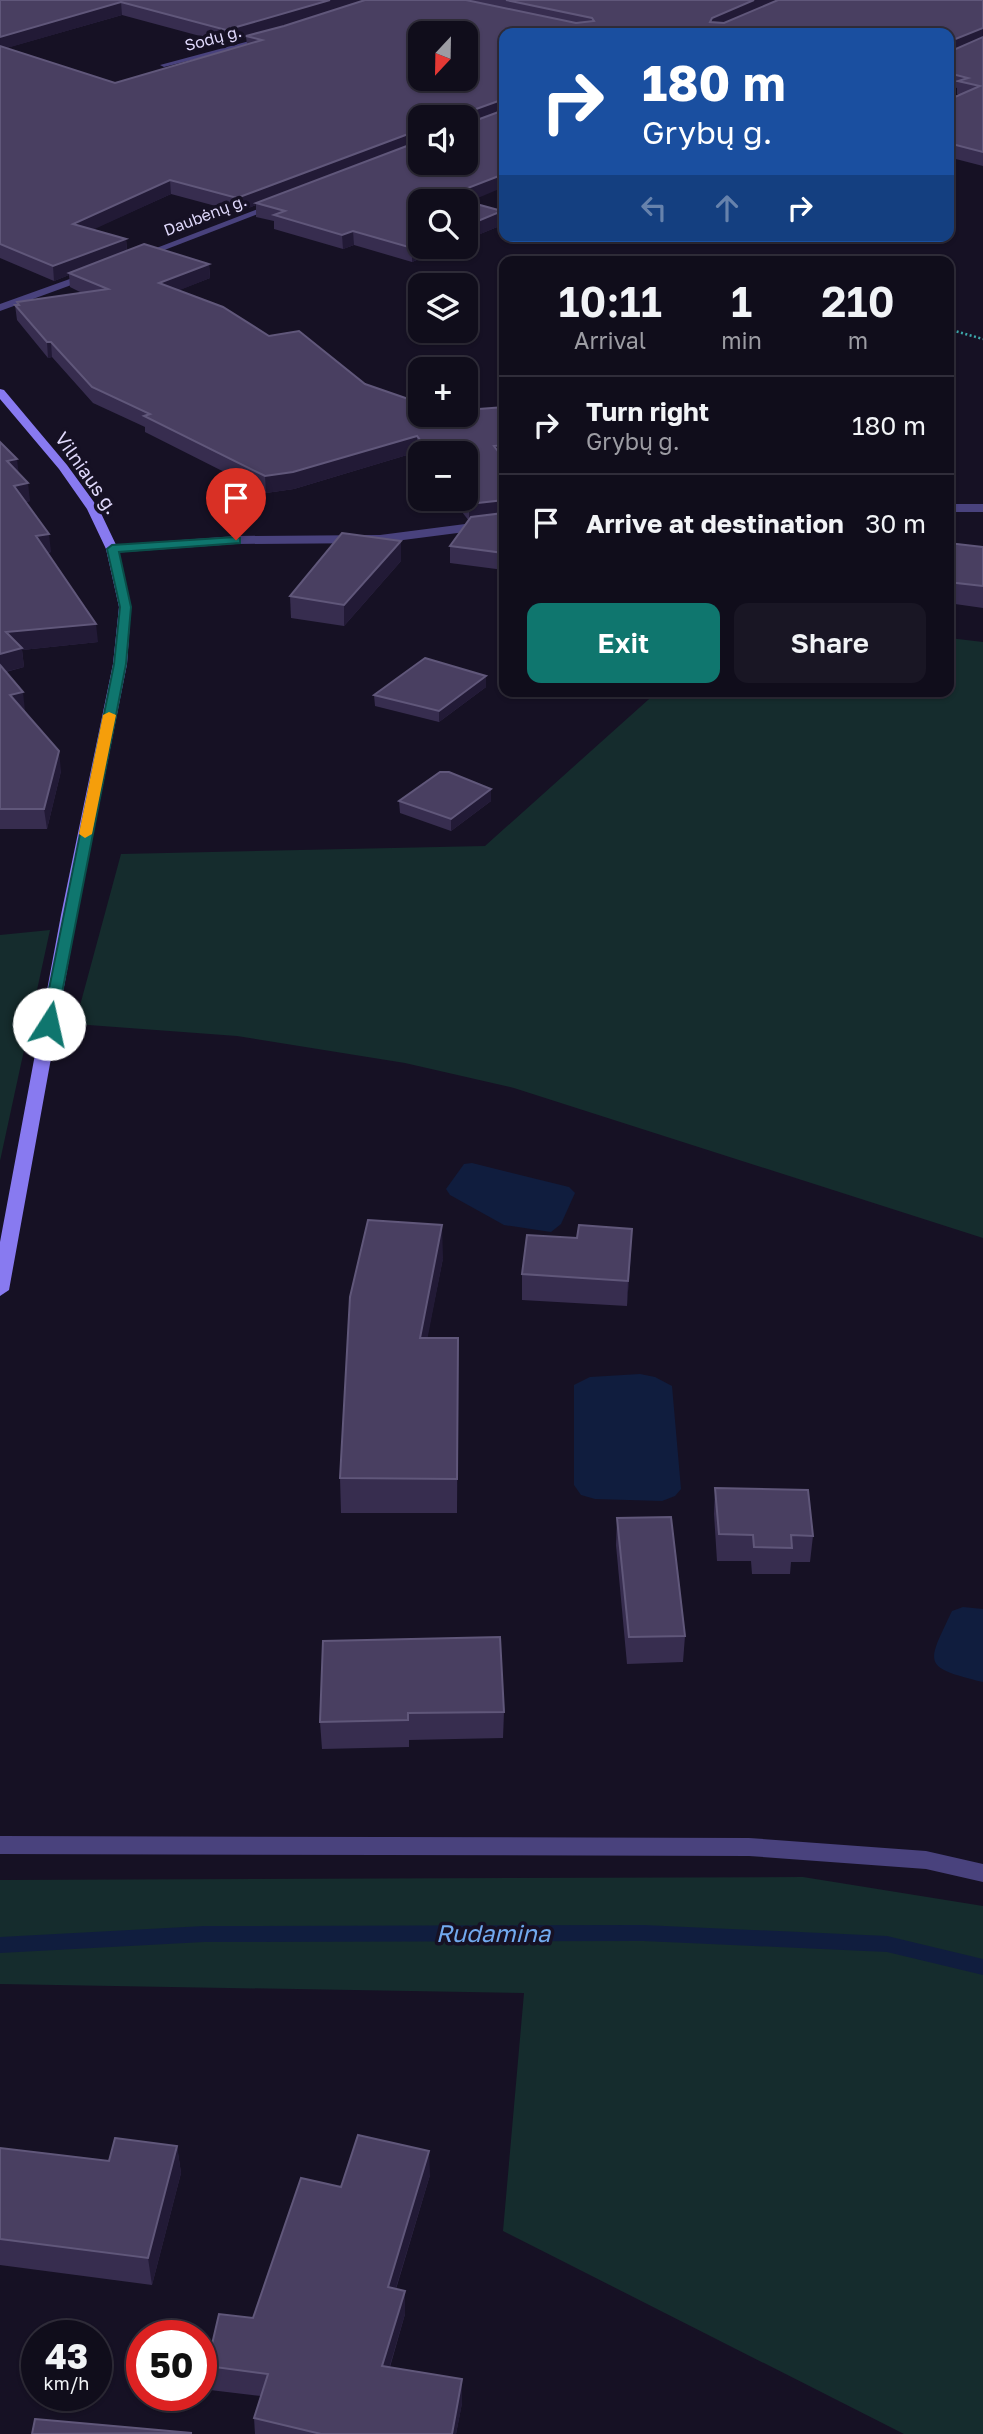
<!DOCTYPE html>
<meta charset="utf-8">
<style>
:root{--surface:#100d1b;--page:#191624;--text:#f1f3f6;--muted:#9c9ca3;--line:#302d3a;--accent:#0f766e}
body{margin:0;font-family:"Golos Text",sans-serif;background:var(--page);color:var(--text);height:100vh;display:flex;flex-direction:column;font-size:26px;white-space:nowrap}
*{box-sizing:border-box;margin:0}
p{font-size:23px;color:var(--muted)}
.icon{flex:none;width:38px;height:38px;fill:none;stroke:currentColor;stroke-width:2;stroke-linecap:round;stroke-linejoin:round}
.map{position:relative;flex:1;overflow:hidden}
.sheet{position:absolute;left:499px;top:256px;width:455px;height:441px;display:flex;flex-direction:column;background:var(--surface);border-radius:14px;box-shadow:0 2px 5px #0004,0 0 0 2px var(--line)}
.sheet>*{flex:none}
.top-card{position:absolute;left:499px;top:28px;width:455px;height:214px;border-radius:14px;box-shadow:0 2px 5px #0004,0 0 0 2px var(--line);background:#1a4fa0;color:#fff;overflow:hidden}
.needle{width:46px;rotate:202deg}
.controls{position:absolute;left:408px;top:21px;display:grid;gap:14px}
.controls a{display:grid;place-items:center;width:70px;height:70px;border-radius:14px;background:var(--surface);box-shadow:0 2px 5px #0004,0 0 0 2px var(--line);font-size:35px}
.speed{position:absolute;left:21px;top:2320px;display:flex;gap:14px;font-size:35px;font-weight:700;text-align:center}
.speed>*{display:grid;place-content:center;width:91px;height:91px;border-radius:50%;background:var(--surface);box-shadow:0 2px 5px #0004,0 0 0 2px var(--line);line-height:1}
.speed small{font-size:18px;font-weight:400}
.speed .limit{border:10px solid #d22;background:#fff;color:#111}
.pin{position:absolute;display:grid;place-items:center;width:60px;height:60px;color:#fff;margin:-72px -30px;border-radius:50% 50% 50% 0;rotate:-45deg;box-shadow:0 0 7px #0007}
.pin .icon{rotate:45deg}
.me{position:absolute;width:77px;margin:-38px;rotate:10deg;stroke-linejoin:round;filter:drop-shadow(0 0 5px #0008)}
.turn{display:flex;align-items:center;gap:24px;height:147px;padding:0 28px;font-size:32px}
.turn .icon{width:91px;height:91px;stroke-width:2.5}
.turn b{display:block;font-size:49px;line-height:60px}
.lanes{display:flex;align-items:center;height:66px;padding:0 28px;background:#0003;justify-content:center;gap:35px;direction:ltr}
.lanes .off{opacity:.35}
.eta{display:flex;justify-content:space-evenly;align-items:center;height:119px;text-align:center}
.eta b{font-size:42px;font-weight:600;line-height:49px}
.cta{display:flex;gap:14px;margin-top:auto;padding:14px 28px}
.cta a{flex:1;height:80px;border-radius:14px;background:var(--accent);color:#fff;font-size:28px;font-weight:600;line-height:80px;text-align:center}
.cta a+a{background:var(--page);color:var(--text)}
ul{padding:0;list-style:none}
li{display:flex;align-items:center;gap:21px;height:98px;padding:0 28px;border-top:2px solid var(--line)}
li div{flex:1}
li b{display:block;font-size:26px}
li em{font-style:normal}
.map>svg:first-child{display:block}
</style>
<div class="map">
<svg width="983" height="2434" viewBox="0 0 983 2434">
<rect width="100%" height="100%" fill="#161124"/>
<g fill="#152c2d">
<path d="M 949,638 L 983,642 L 983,1238 L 514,1088 L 405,1063 L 237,1036 L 75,1024 L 121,854 L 485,846 L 658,691 L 948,691 Z"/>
<path d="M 50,930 L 0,1161 L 0,935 Z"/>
<path d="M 803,1877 L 983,1906 L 983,2434 L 904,2434 L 503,2231 L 524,1993 L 0,1984 L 0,1880 Z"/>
</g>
<g fill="#101d3e">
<path d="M 472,1163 L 569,1187 L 575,1193 L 561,1224 L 551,1232 L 504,1225 L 450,1195 L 446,1189 L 464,1164 Z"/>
<path d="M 640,1374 L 655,1377 L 672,1386 L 681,1489 L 675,1496 L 662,1501 L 595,1499 L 581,1495 L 574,1485 L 574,1385 L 590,1377 Z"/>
<path d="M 963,1607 L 983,1609 L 983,1682 C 921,1667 927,1664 952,1611 Z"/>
</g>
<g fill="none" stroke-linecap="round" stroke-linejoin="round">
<path fill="#101d3e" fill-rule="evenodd" d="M 643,1925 L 887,1936 L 983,1959 L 983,1975 L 887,1952 L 643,1941 L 204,1942 L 0,1953 L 0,1937 L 204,1926 Z"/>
<path stroke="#3da7aa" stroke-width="2.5" stroke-dasharray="2 2.5" stroke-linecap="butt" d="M 948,329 L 983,339"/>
<g fill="#49427d" fill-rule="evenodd">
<path d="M 268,36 L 271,40 L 164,67 L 160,65 Z"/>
<path d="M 276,202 L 284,204 L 141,259 L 133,257 Z"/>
<path d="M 92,271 L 97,274 L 96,276 L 0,311 L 0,304 Z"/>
<rect x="948" y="504" width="35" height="8"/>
<path d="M 504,519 L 504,527 L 380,543 L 236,544 L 112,553 L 106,549 L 112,545 L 236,536 L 380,535 Z"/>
<path d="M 0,1836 L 749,1838 L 926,1851 L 983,1864 L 983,1882 L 926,1869 L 749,1856 L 0,1854 Z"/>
</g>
<path fill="#887af0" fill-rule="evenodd" d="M 0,389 L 4,390 L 67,465 L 99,509 L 118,549 L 131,607 L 127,664 L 77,915 L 9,1290 L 0,1296 L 0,1242 L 61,915 L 113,664 L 119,607 L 106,549 L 87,509 L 59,469 L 0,399 Z"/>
</g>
<g fill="#372d4f" fill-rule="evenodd">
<path d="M 0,0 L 983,0 L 983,166 L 948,157 L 948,100 L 960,95 L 957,94 L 957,88 L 948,86 L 948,33 L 504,33 L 468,202 L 502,211 L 502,225 L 412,262 L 354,245 L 343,249 L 274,229 L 274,221 L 256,217 L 256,205 L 238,212 L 171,194 L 93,229 L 126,239 L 127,251 L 209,264 L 210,278 L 179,290 L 365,384 L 420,415 L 504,407 L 504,570 L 450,563 L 450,546 L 469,521 L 452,499 L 466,499 L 466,453 L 420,453 L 420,456 L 417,452 L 294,489 L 266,493 L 145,432 L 145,427 L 93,403 L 52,357 L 48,358 L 17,320 L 15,305 L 17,305 L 17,302 L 82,293 L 70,287 L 69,275 L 54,281 L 0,258 ZM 122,15 L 226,43 L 246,37 L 247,44 L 115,83 L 6,48 ZM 420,117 L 466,163 L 420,163 Z"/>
<path d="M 0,442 L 19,474 L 30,501 L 26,502 L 51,552 L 47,553 L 98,642 L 22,650 L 24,667 L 6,672 L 25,711 L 24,711 L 61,771 L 47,829 L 0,829 Z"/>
<path d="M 948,543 L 983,547 L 983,608 L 948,603 Z"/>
<path d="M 401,561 L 344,626 L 291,618 L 290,596 Z"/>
<path d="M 486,676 L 486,687 L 439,722 L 375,706 L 374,695 Z"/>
<path d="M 399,801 L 491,801 L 451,831 L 400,813 Z"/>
<path d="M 632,1229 L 627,1306 L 522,1300 L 522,1274 L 577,1238 Z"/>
<path d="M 443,1258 L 427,1338 L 458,1338 L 457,1513 L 341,1513 L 340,1478 Z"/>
<path d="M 715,1488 L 813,1536 L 810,1562 L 791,1562 L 790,1574 L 752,1574 L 751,1561 L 717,1561 L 714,1514 Z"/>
<path d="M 617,1518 L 685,1636 L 683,1662 L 627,1664 L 616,1545 Z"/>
<path d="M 323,1641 L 504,1712 L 503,1738 L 409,1740 L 409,1747 L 322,1749 L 320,1722 Z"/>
<path d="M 177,2146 L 181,2173 L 152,2285 L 0,2265 L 0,2148 L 109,2161 Z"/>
<path d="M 430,2175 L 396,2289 L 405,2291 L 405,2314 L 390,2367 L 462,2379 L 462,2403 L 456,2434 L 255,2434 L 254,2418 L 261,2396 L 210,2390 L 207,2366 L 253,2318 L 341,2187 Z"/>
</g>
<g fill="#221a36">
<path d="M 330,0 L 372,0 L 226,43 L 226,30 Z"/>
<path d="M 754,0 L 781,0 L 710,33 L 712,18 Z"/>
<path d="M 121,2 L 122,15 L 0,50 L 0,37 Z"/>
<path d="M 983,28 L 983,40 L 948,54 L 948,42 Z"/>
<path d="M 504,99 L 504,112 L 466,126 L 465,113 Z"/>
<path d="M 419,130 L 419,144 L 256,203 L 256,205 L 238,212 L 237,198 Z"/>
<path d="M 504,174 L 504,187 L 466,203 L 447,196 Z"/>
<path d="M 170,180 L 171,194 L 75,238 L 73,224 Z"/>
<path d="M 502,211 L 502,225 L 466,240 L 466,226 Z"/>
<path d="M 353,231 L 354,245 L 343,249 L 342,235 Z"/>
<path d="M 126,239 L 127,253 L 69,273 L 69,275 L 54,281 L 53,266 Z"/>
<path d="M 420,244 L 420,247 L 449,247 L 412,262 L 412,248 Z"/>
<path d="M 209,264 L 210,278 L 160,298 L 159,283 Z"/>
<path d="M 47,342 L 51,342 L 52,357 L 48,358 Z"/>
<path d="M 417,436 L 417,452 L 294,489 L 266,493 L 265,476 Z"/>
<path d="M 504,445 L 504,462 L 494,446 Z"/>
<path d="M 17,459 L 19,476 L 7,461 Z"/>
<path d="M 28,483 L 30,501 L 16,504 L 14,486 Z"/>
<path d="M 504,500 L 504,516 L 469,521 L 469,504 Z"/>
<path d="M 49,534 L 51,552 L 38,554 L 36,536 Z"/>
<path d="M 401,541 L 401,561 L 344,626 L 344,605 Z"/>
<path d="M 96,624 L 98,642 L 22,650 L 24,667 L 0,673 L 0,654 L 6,632 Z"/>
<path d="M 486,676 L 486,687 L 439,722 L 439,711 Z"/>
<path d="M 23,692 L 25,711 L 12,714 L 10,695 Z"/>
<path d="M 59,751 L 61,771 L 47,829 L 44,809 Z"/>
<path d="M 491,789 L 491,801 L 451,831 L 451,819 Z"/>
<path d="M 442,1225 L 443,1258 L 421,1372 L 420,1338 Z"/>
<path d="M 632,1229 L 631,1254 L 627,1306 L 628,1281 Z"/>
<path d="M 458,1338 L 458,1372 L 457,1513 L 457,1479 Z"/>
<path d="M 177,2146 L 181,2173 L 152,2285 L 148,2258 Z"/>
<path d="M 429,2151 L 430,2175 L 389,2311 L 388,2287 Z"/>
<path d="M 405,2291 L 405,2314 L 383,2389 L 382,2366 Z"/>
<path d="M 462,2379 L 462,2403 L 456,2434 L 452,2434 Z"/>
</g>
<g fill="#493f61" stroke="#60577a" stroke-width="2" fill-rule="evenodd">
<path d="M 0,0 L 330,0 L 226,30 L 121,2 L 0,37 Z"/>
<path d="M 365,0 L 466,0 L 576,23 L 594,21 L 592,18 L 506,0 L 754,0 L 712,18 L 710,22 L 724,23 L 778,0 L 983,0 L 983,28 L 948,42 L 948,33 L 504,33 L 504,99 L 465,113 L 465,117 L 420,117 L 420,131 L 419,130 L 237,198 L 170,180 L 73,224 L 126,239 L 53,266 L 0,244 L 0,46 L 115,83 L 262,40 L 246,36 L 284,26 ZM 420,33 L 466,33 L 466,79 L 420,79 Z"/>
<path d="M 983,37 L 983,152 L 948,143 L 948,100 L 980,86 L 958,81 L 968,78 L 948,73 L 948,50 L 949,52 Z"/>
<path d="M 504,110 L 504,174 L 447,196 L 502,211 L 466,226 L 466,201 L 420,201 L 420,244 L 412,248 L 353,231 L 342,235 L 274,215 L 285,211 L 256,203 L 420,141 L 420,163 L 466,163 L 466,124 Z"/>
<path d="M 144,244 L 209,264 L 159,283 L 223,307 L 269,336 L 299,331 L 365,384 L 420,403 L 420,415 L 466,415 L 466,410 L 504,407 L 504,445 L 494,446 L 504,459 L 504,500 L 469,504 L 464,499 L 466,499 L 466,453 L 430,453 L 417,436 L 293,472 L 265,476 L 144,416 L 150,414 L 92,387 L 51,342 L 47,342 L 15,305 L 19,305 L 17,302 L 108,289 L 69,273 Z"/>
<path d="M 0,442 L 17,459 L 7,461 L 28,483 L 14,486 L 49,534 L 36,536 L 96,624 L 6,632 L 22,648 L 0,654 Z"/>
<path d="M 504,513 L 504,553 L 450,546 L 471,517 Z"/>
<path d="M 342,533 L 401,541 L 344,605 L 290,596 Z"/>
<path d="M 948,543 L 983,547 L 983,586 L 948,582 Z"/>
<path d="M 425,658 L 486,676 L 439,711 L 374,695 Z"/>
<path d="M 0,665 L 23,692 L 10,695 L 59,751 L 44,809 L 0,809 Z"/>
<path d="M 440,772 L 449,772 L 491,789 L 451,819 L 399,801 Z"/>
<path d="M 368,1220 L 442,1225 L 420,1338 L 458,1338 L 457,1479 L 340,1478 L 350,1297 Z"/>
<path d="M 579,1225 L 632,1229 L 628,1281 L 522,1274 L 527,1235 L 577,1238 Z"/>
<path d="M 715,1488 L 808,1490 L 813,1536 L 791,1535 L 792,1548 L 754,1547 L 753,1535 L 719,1534 Z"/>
<path d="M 671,1517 L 685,1636 L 629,1637 L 617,1518 Z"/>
<path d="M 500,1637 L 504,1712 L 408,1713 L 408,1720 L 320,1722 L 323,1641 Z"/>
<path d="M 358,2135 L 429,2151 L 388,2287 L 405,2291 L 382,2366 L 462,2379 L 452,2434 L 321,2434 L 254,2418 L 268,2374 L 207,2366 L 219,2314 L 253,2318 L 301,2178 L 341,2187 Z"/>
<path d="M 115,2138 L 177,2146 L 148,2258 L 0,2239 L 0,2148 L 109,2161 Z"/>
<path d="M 35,2419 L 192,2433 L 32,2434 Z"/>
</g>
<path fill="#0f766e" stroke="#0a4d48" stroke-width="2" d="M 236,537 L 240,538 L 240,543 L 119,552 L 131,607 L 126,664 L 56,1024 L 49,1028 L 44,1027 L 42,1024 L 114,664 L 120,607 L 107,549 L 112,545 Z"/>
<path fill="#f59e0b" d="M 109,712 L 116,715 L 92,834 L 85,838 L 79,834 L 103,715 Z"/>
<g text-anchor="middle" stroke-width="7" stroke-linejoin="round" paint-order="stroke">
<g font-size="16" fill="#dfd8fb" stroke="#161124">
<text transform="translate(213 38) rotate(-15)" y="6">Sodų g.</text>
<text transform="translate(205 215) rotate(-21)" y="6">Daubėnų g.</text>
</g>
<g font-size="19" fill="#dfd8fb" stroke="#161124">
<text transform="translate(87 473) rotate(55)" y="7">Vilniaus g.</text>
</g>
<g font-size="24" font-style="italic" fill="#72aaef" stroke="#161124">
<text x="493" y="1942">Rudamina</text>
</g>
</g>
</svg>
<div class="controls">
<a><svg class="needle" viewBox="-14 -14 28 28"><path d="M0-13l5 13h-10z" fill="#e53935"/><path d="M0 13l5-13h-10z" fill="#9c9ca3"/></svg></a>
<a><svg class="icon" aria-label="sound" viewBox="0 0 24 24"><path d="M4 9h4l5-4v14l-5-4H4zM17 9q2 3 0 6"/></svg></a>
<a><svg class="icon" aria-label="search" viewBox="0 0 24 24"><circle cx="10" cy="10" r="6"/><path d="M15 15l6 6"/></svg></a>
<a><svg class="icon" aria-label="layers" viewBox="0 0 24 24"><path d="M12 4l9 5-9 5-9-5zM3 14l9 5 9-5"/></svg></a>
<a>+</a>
<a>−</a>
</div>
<div class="speed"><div>43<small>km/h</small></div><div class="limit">50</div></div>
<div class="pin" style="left:236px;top:540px;background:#d93025"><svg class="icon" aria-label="arrive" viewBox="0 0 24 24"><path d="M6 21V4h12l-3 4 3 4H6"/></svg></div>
<svg class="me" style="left:49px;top:1024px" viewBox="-20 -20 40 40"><circle r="19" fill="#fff"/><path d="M0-13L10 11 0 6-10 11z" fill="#0f766e"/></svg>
<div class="top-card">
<div class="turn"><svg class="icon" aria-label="right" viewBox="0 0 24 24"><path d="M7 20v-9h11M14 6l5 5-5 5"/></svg><div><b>180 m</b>Grybų g.</div></div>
<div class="lanes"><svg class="icon off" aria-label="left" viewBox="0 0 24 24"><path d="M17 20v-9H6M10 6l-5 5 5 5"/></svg><svg class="icon off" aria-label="ahead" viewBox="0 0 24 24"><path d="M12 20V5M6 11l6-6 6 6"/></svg><svg class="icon" aria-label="right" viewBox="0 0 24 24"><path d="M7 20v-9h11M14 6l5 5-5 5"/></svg></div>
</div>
<section class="sheet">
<div class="eta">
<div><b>10:11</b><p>Arrival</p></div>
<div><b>1</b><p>min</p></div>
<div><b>210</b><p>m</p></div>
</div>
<ul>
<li><svg class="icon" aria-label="right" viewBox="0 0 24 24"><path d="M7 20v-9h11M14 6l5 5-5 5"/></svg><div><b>Turn right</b><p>Grybų g.</p></div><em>180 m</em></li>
<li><svg class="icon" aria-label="arrive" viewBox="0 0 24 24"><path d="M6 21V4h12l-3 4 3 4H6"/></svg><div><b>Arrive at destination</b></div><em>30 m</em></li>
</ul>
<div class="cta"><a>Exit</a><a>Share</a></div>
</section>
</div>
